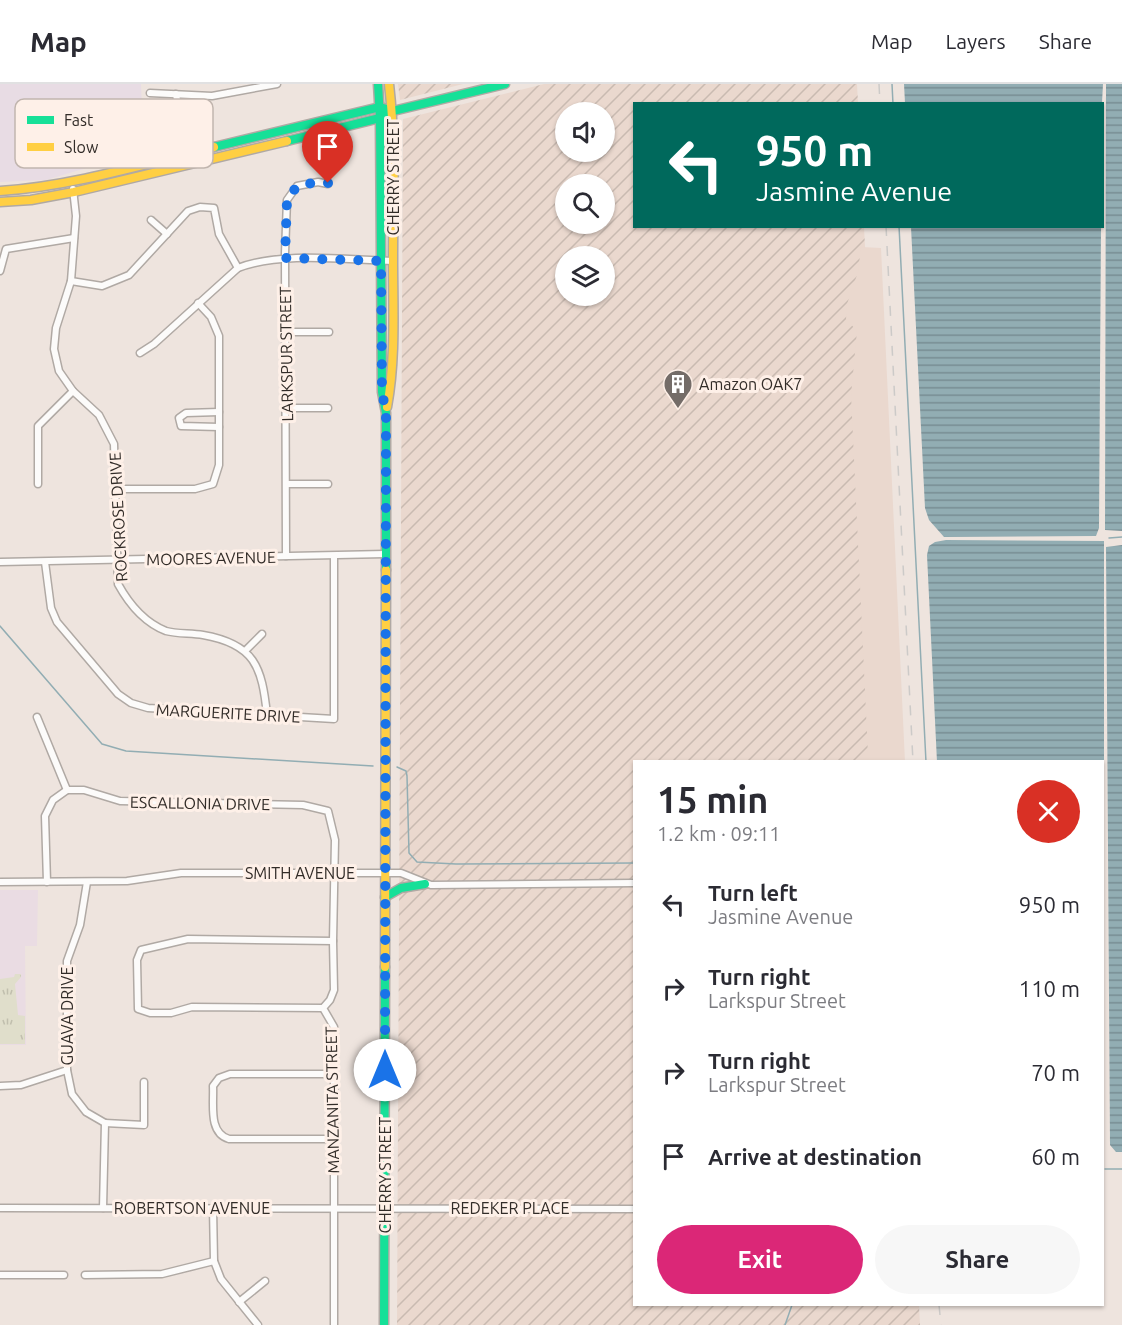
<!DOCTYPE html>
<meta charset="utf-8">
<style>
:root{--surface:#fff;--page:#f7f7f7;--text:#2b2b33;--muted:#7c7c81;--line:#e1e1e2;--accent:#db2777}
body{margin:0;font-family:Ubuntu,sans-serif;background:var(--page);color:var(--text);height:100vh;display:flex;flex-direction:column;font-size:22px;white-space:nowrap}
*{box-sizing:border-box;margin:0}
p{font-size:20px;color:var(--muted)}
.icon{flex:none;width:33px;height:33px;fill:none;stroke:currentColor;stroke-width:2;stroke-linecap:round;stroke-linejoin:round}
.map{position:relative;flex:1;overflow:hidden}
.details{position:absolute;left:633px;top:676px;width:471px;height:546px;display:flex;flex-direction:column;background:var(--surface);border-radius:0px;box-shadow:0 2px 4px #0004}
.details>*{flex:none}
.hud{position:absolute;left:633px;top:18px;width:471px;height:126px;border-radius:0px;box-shadow:0 2px 4px #0004;background:#00695c;color:#fff;overflow:hidden}
.controls{position:absolute;left:555px;top:18px;display:grid;gap:12px}
.controls a{display:grid;place-items:center;width:60px;height:60px;border-radius:50%;background:var(--surface);box-shadow:0 2px 4px #0004;font-size:30px}
.pin{position:absolute;display:grid;place-items:center;width:51px;height:51px;color:#fff;margin:-62px -26px;border-radius:50% 50% 50% 0;rotate:-45deg;box-shadow:0 0 6px #0007}
.pin .icon{rotate:45deg}
.me{position:absolute;width:66px;margin:-33px;rotate:0deg;stroke-linejoin:round;filter:drop-shadow(0 0 4px #0008)}
.turn{display:flex;align-items:center;gap:21px;height:126px;padding:0 24px;font-size:27px}
.turn .icon{width:78px;height:78px;stroke-width:2.5}
.turn b{display:block;font-size:42px;line-height:51px}
.round{display:grid;place-items:center;flex:none;width:63px;height:63px;border-radius:32px;background:var(--page)}
.overview{display:flex;align-items:center;justify-content:space-between;height:102px;padding:0 24px}
h1{font-size:36px;font-weight:600;line-height:45px}
.action{display:flex;gap:12px;margin-top:auto;padding:12px 24px}
.action a{flex:1;height:69px;border-radius:36px;background:var(--accent);color:#fff;font-size:24px;font-weight:600;line-height:69px;text-align:center}
.action a+a{background:var(--page);color:var(--text)}
ul{padding:0;list-style:none}
li{display:flex;align-items:center;gap:18px;height:84px;padding:0 24px}
li div{flex:1}
li b{display:block;font-size:22px}
li em{font-style:normal}
header{display:flex;align-items:center;gap:36px;box-sizing:border-box;height:84px;padding:0 30px;background:var(--surface);border-bottom:2px solid var(--line)}
header strong{font-size:28px}
nav{display:flex;gap:33px;margin-inline-start:auto;font-size:21px}
.map>svg:first-child{display:block}
</style>
<header>
<strong>Map</strong>
<nav><a>Map</a><a>Layers</a><a>Share</a></nav>
</header>
<div class="map">
<svg width="1122" height="1241" viewBox="0 0 1122 1241">
<defs>
<pattern id="industrial-furrows" width="10" height="10" patternUnits="userSpaceOnUse" patternTransform="scale(1.5)"><rect width="10" height="10" fill="#ead8ce"/><path d="M-1 1l2-2M0 10L10 0M9 11l2-2" fill="none" stroke="#c9bab1"/></pattern>
<pattern id="grass-tufts" width="24" height="20" patternUnits="userSpaceOnUse" patternTransform="scale(1.5)"><rect width="24" height="20" fill="#e0decb"/><path d="M3 7l-1-3M5 7V3M7 7l1-3M15 17l-1-3M17 17v-4M19 17l1-3" fill="none" stroke="#c1bfae"/></pattern>
<pattern id="water-rules" width="6" height="5" patternUnits="userSpaceOnUse" patternTransform="scale(1.5)"><rect width="6" height="5" fill="#92adb3"/><path d="M0 2.5h6" fill="none" stroke="#788d92"/></pattern>
</defs>
<rect width="100%" height="100%" fill="#eee4de"/>
<path fill="#e8dce4" d="M 0,0 L 141,0 L 144,72 L 116,79 L 110,77 L 46,96 L 0,98 Z"/>
<g fill="url(#industrial-furrows)" fill-rule="evenodd">
<path d="M 398,0 L 463,0 L 400,16 Z"/>
<path d="M 544,0 L 857,0 L 858,19 L 634,20 L 634,142 L 864,143 L 891,678 L 634,678 L 634,1221 L 919,1221 L 920,1241 L 397,1241 L 403,35 ZM 566,28 L 604,28 L 604,68 L 566,68 ZM 566,100 L 604,100 L 604,140 L 566,140 ZM 566,172 L 604,172 L 604,212 L 566,212 Z"/>
</g>
<path fill="#eadce3" d="M 0,806 L 38,806 L 37,862 L 25,862 L 26,961 L 0,961 Z"/>
<path fill="#ead8ce" d="M 861,163 L 881,164 L 905,678 L 861,678 L 868,671 L 851,311 L 857,247 L 846,235 L 847,220 L 858,188 Z"/>
<path fill="url(#grass-tufts)" d="M 15,890 L 21,890 L 21,893 L 15,900 L 18,931 L 25,932 L 25,960 L 0,960 L 0,895 L 14,893 Z"/>
<g fill="url(#water-rules)">
<path d="M 904,0 L 1103,0 L 1102,19 L 905,19 Z"/>
<path d="M 1106,0 L 1122,0 L 1122,447 L 1105,446 Z"/>
<path d="M 911,143 L 1101,143 L 1099,444 L 1096,452 L 944,453 L 929,436 L 925,424 Z"/>
<path d="M 946,456 L 1104,457 L 1104,1073 L 1102,678 L 937,678 L 927,471 L 929,462 L 935,458 Z"/>
<path d="M 1122,461 L 1122,1068 L 1116,1068 L 1110,1061 L 1106,463 Z"/>
</g>
<g fill="none" stroke-linecap="round" stroke-linejoin="round">
<g stroke="#92adb3" stroke-width="1.5">
<path d="M 892,0 L 893,20"/>
<path d="M 899,142 L 926,678"/>
<path d="M 1109,454 L 1122,453"/>
<path d="M 0,542 L 102,660 L 126,667 L 373,682"/>
<path d="M 397,683 L 406,687 L 407,692 L 409,769 L 417,778 L 456,780 L 634,779"/>
<path d="M 1105,1085 L 1122,1085"/>
<path d="M 785,1241 L 792,1221"/>
</g>
<g stroke="#b0a9a4" stroke-width="9">
<g id="street">
<path d="M 150,9 L 212,12 L 277,0"/>
<path d="M 176,10 L 188,81"/>
<path d="M 73,105 L 76,132 L 71,197 L 56,244 L 54,265 L 59,287 L 73,307 L 99,331 L 114,360 L 118,500 C 129,520 143,538 166,547 C 177,550 191,549 203,551 C 255,560 262,583 267,631"/>
<path d="M 151,136 L 167,150"/>
<path d="M 0,187 L 6,165 L 74,154"/>
<path d="M 71,197 L 102,202 L 129,191 L 188,127 L 200,123 L 214,124 L 219,150 L 238,184"/>
<path d="M 286,248 L 329,248"/>
<path d="M 140,269 L 154,260 L 238,184 C 282,167 346,176 393,177"/>
<path d="M 287,324 L 328,324"/>
<path d="M 219,343 L 181,342 L 179,334 L 186,329 L 219,328"/>
<path d="M 38,400 L 38,342 L 73,307"/>
<path d="M 287,400 L 328,400"/>
<path d="M 116,405 L 195,405 L 213,400 L 219,381 L 219,252 L 211,233 L 198,219"/>
<path d="M 286,472 L 285,169 L 287,116 L 297,102 L 318,98 L 328,100"/>
<path d="M 0,478 L 385,470"/>
<path d="M 45,478 L 51,524 L 57,538 L 118,610 L 131,619 L 148,624 L 334,635 L 334,472"/>
<path d="M 245,567 L 262,550"/>
<path d="M 37,633 L 67,706"/>
<path d="M 0,798 L 127,797 L 181,789 L 401,789 L 431,801 L 634,799"/>
<path d="M 47,798 L 45,732 L 53,716 L 67,706 L 84,706 L 120,717 L 303,721 L 328,727 L 335,756 L 333,857 L 334,906 L 330,916 L 323,924 L 334,943 L 334,1241"/>
<path d="M 87,798 L 80,841 L 67,877 L 67,986 L 72,1010 L 86,1028 L 105,1039 L 103,1124"/>
<path d="M 323,924 L 192,923 L 171,929 L 150,929 L 138,925 L 137,876 L 141,866 L 188,855 L 333,857"/>
<path d="M 0,1002 L 21,1001 L 67,986"/>
<path d="M 105,1039 L 144,1041 L 144,998"/>
<path d="M 334,1055 L 229,1055 C 208,1049 214,1020 213,1002 L 219,994 L 230,990 L 334,990"/>
<path d="M 0,1124 L 634,1125"/>
<path d="M 213,1124 L 214,1177 L 221,1195 L 258,1241"/>
<path d="M 0,1191 L 64,1191"/>
<path d="M 85,1191 L 162,1190 L 214,1177"/>
<path d="M 239,1218 L 265,1197"/>
</g>
</g>
<g stroke="#b0a9a4" stroke-width="11">
<g id="fast">
<path d="M 378,0 L 380,34 L 382,308 L 386,329 L 386,486"/>
<path d="M 393,27 L 505,0"/>
<path d="M 287,57 L 380,34 L 393,27"/>
<path d="M 214,63 L 380,23 L 393,27"/>
<path d="M 385,813 L 401,804 L 425,800"/>
<path d="M 384,1241 L 385,883"/>
</g>
</g>
<g stroke="#b0a9a4" stroke-width="11">
<g id="slow">
<path d="M 0,107 C 73,102 144,80 214,63"/>
<path d="M 0,118 L 31,116 L 74,108 L 287,57"/>
<path d="M 387,323 C 396,274 393,225 393,175 C 393,117 396,59 389,0"/>
<path d="M 385,883 L 386,486"/>
</g>
</g>
<use href="#street" stroke="#fcfbfa" stroke-width="6"/>
<use href="#fast" stroke="#16e098" stroke-width="8"/>
<use href="#slow" stroke="#ffcf43" stroke-width="8"/>
<g stroke="#cccac8" stroke-width="1.5" stroke-dasharray="10 10" stroke-linecap="butt">
<path d="M 879,0 L 880,20"/>
<path d="M 886,142 L 913,678"/>
<path d="M 939,1221 L 941,1241"/>
</g>
</g>
<g fill="none" stroke-linecap="round" stroke-linejoin="round">
<path stroke="#1a73e8" stroke-width="10" stroke-dasharray="0 18" d="M 328,99 L 318,98 L 297,102 L 287,116 L 285,174 L 381,177 L 382,308 L 386,329 L 385,986"/>
</g>
<defs>
<g id="building-pin" transform="scale(1.5)"><path d="M0 17L-7.5 6A9.5 9.5 0 1 1 7.5 6Z" fill="#746c68" stroke="#fef0e8"/><path d="M-4-6H4V6H1V3H-1V6H-4ZM-2.5-4.3h1.7v1.8h-1.7ZM.8-4.3h1.7v1.8H.8ZM-2.5-1h1.7V.8h-1.7ZM.8-1h1.7V.8H.8Z" fill="#fff"/></g>
</defs>
<g fill-rule="evenodd">
<use href="#building-pin" x="678" y="300"/>
</g>
<g text-anchor="middle" stroke-width="6" stroke-linejoin="round" paint-order="stroke">
<g font-size="16" fill="#322c28" stroke="#fef0e8">
<text transform="translate(393 93) rotate(-90)" y="6">CHERRY STREET</text>
<text transform="translate(286 270) rotate(-91)" y="6">LARKSPUR STREET</text>
<text transform="translate(118 433) rotate(-93)" y="6">ROCKROSE DRIVE</text>
<text transform="translate(211 474) rotate(-1)" y="6">MOORES AVENUE</text>
<text transform="translate(228 629) rotate(3)" y="6">MARGUERITE DRIVE</text>
<text transform="translate(200 719) rotate(1)" y="6">ESCALLONIA DRIVE</text>
<text x="300" y="795">SMITH AVENUE</text>
<text transform="translate(67 932) rotate(-90)" y="6">GUAVA DRIVE</text>
<text transform="translate(332 1016) rotate(-91)" y="6">MANZANITA STREET</text>
<text transform="translate(385 1091) rotate(-90)" y="6">CHERRY STREET</text>
<text x="192" y="1130">ROBERTSON AVENUE</text>
<text x="510" y="1130">REDEKER PLACE</text>
</g>
<g font-size="16" fill="#322c28" stroke="#fef0e8" text-anchor="start">
<text x="699" y="306">Amazon OAK7</text>
</g>
</g>
<rect x="15" y="15" width="198" height="69" rx="9" fill="#fef0e8" stroke="#c1b5ae" stroke-width="1.5"/>
<rect x="27" y="32" width="27" height="8" fill="#16e098"/>
<rect x="27" y="59" width="27" height="8" fill="#ffcf43"/>
<g font-size="16" fill="#322c28">
<text x="64" y="42">Fast</text>
<text x="64" y="69">Slow</text>
</g>
</svg>
<div class="controls">
<a><svg class="icon" aria-label="sound" viewBox="0 0 24 24"><path d="M4 9h4l5-4v14l-5-4H4zM17 9q2 3 0 6"/></svg></a>
<a><svg class="icon" aria-label="search" viewBox="0 0 24 24"><circle cx="10" cy="10" r="6"/><path d="M15 15l6 6"/></svg></a>
<a><svg class="icon" aria-label="layers" viewBox="0 0 24 24"><path d="M12 4l9 5-9 5-9-5zM3 14l9 5 9-5"/></svg></a>
</div>
<div class="pin" style="left:328px;top:99px;background:#d93025"><svg class="icon" aria-label="arrive" viewBox="0 0 24 24"><path d="M6 21V4h12l-3 4 3 4H6"/></svg></div>
<svg class="me" style="left:385px;top:986px" viewBox="-20 -20 40 40"><circle r="19" fill="#fff"/><path d="M0-13L10 11 0 6-10 11z" fill="#1a73e8"/></svg>
<div class="hud">
<div class="turn"><svg class="icon" aria-label="left" viewBox="0 0 24 24"><path d="M17 20v-9H6M10 6l-5 5 5 5"/></svg><div><b>950 m</b>Jasmine Avenue</div></div>
</div>
<section class="details">
<div class="overview"><div><h1>15 min</h1><p>1.2 km · 09:11</p></div><a class="round" style="background:#d93025;color:#fff"><svg class="icon" aria-label="close" viewBox="0 0 24 24"><path d="M6 6l12 12M18 6L6 18"/></svg></a></div>
<ul>
<li><svg class="icon" aria-label="left" viewBox="0 0 24 24"><path d="M17 20v-9H6M10 6l-5 5 5 5"/></svg><div><b>Turn left</b><p>Jasmine Avenue</p></div><em>950 m</em></li>
<li><svg class="icon" aria-label="right" viewBox="0 0 24 24"><path d="M7 20v-9h11M14 6l5 5-5 5"/></svg><div><b>Turn right</b><p>Larkspur Street</p></div><em>110 m</em></li>
<li><svg class="icon" aria-label="right" viewBox="0 0 24 24"><path d="M7 20v-9h11M14 6l5 5-5 5"/></svg><div><b>Turn right</b><p>Larkspur Street</p></div><em>70 m</em></li>
<li><svg class="icon" aria-label="arrive" viewBox="0 0 24 24"><path d="M6 21V4h12l-3 4 3 4H6"/></svg><div><b>Arrive at destination</b></div><em>60 m</em></li>
</ul>
<div class="action"><a>Exit</a><a>Share</a></div>
</section>
</div>
